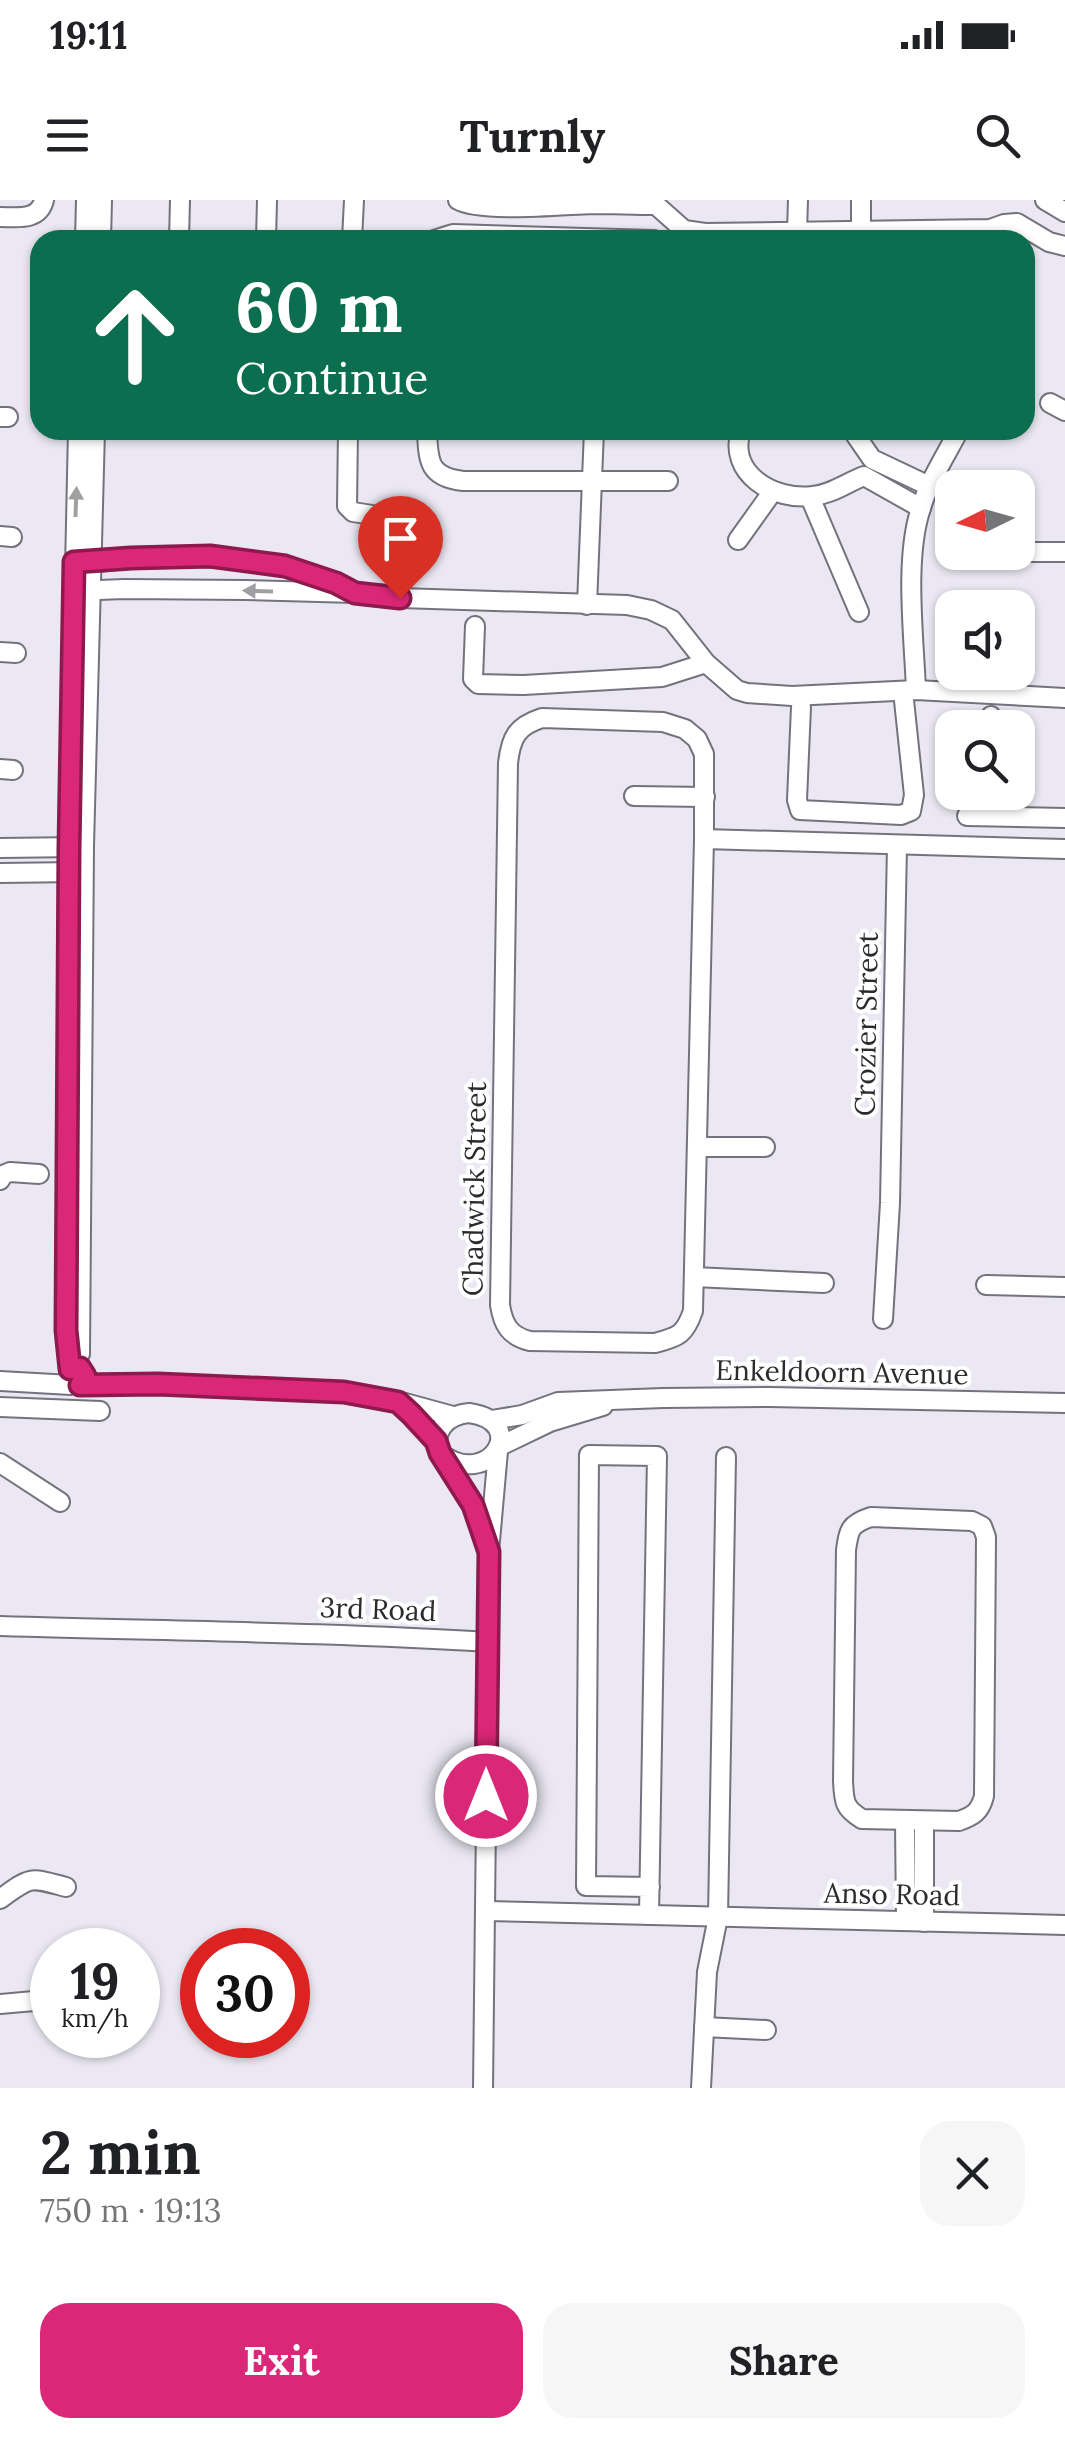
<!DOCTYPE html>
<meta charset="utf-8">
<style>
:root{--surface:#fff;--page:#f6f6f6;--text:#202124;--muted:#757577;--accent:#db2777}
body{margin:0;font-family:Lora,serif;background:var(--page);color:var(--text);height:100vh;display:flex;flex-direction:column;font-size:38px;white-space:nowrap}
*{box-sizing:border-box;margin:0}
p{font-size:32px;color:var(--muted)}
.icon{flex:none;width:55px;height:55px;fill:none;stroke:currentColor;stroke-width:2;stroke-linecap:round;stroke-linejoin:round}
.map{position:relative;height:1888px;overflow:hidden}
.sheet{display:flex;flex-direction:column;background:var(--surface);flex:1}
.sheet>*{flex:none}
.banner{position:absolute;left:30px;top:30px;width:1005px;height:210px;border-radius:30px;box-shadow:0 2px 8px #0004;background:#0b6e4f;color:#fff;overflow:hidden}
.needle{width:65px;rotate:265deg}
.tools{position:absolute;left:935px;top:270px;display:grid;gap:20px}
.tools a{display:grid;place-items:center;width:100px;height:100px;border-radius:20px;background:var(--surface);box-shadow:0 2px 8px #0004;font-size:50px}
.speed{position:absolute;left:30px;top:1728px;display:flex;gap:20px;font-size:50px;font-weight:700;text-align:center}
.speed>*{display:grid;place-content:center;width:130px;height:130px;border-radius:50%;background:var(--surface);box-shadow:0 2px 8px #0004;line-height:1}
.speed small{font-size:25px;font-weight:400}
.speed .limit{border:15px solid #d22;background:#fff;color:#111}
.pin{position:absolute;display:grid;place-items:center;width:85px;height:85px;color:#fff;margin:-102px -42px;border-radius:50% 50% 50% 0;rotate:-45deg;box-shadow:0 0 10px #0007}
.pin .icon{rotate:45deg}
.me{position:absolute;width:110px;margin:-55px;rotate:0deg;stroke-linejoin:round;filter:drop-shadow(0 0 8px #0008)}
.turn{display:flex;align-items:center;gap:35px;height:210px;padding:0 40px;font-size:45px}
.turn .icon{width:130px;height:130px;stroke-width:2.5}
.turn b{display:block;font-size:70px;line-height:85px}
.round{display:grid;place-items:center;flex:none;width:105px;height:105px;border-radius:30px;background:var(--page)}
.headline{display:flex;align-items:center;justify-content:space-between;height:170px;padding:0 40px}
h1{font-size:60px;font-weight:700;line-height:75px}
.primary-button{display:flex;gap:20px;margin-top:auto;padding:20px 40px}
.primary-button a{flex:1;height:115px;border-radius:30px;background:var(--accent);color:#fff;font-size:40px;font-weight:700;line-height:115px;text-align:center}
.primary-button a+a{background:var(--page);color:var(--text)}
.status{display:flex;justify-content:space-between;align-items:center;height:70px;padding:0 50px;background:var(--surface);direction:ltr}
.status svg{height:28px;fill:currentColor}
header{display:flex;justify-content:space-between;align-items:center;height:130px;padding:0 40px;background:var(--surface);font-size:45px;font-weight:700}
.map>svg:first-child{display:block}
</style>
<div class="status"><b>19:11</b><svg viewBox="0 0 49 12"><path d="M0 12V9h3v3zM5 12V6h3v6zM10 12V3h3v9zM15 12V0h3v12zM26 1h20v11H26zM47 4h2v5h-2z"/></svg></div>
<header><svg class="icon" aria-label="menu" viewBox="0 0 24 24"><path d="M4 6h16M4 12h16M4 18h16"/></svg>Turnly<svg class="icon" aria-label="search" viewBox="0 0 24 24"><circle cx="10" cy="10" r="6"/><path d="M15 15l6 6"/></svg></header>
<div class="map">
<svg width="1065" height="1888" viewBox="0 0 1065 1888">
<rect width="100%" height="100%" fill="#ebe8f3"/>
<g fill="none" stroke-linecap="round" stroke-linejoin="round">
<g stroke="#74727c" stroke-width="22">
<g id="minor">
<path d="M 458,0 C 481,13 562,5 592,4 C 613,4 635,5 656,5 L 684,30 L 705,33 L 990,29 L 1004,24 L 1017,23 L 1049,42 L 1065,46"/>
<path d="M 1045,0 L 1065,12"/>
<path d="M 0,17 C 18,17 39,21 44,0"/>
<path d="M 861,31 L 861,0"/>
<path d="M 797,32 L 798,0"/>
<path d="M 85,40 L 86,0"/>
<path d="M 101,40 L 102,0"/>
<path d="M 179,40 L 180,0"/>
<path d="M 266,40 L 267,0"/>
<path d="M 352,40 L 354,0"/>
<path d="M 434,40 L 453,34 L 654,40"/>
<path d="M 1050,203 L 1065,211"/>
<path d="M 0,217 L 8,217"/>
<path d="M 348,230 L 347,306 L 353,312 L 391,318 L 402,331 L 403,340 L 400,398"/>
<path d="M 427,230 C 428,262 429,277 463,281 L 668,281"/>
<path d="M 741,230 C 727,274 774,301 813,296 C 832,294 846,283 864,276 L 921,308"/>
<path d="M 852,230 L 872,259 L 929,286"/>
<path d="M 810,297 L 859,412"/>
<path d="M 0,336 L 12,337"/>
<path d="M 738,340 L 773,291"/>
<path d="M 1018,352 L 1065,352"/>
<path d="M 957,354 L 985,352"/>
<path d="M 82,362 C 100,363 118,359 136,358 C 208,355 285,356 350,391"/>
<path d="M 74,391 L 124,389 L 245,390 L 355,393 L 400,398 L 627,405 L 651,410 L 672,420 L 706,463 L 737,490 L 747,493 L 792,496 L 916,490 L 1065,498"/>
<path d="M 587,405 L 594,230"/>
<path d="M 475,426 L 473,479 L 478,484 L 524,485 L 662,477 L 706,463"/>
<path d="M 0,452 L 16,453"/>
<path d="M 916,490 C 914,437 904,358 921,308 C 929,281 946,255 959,230"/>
<path d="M 801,507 L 797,600 L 800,610 L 901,615 L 911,611 L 914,595 L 903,491"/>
<path d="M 542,518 L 663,522 L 685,529 L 697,539 L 704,554 L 704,639 L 693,1111 C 685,1134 679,1137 655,1143 L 530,1141 C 509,1136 503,1124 500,1105 L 508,563 C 511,537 517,526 542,518 Z"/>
<path d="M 990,528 L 991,516"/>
<path d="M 0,569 L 13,570"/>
<path d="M 634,596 L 705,597"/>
<path d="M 967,616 L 1065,618"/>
<path d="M 988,616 L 989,592"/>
<path d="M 704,639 L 1065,649"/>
<path d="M 0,648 L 79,647"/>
<path d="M 0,673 L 78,672"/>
<path d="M 697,947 L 765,947"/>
<path d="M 0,980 L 3,975 L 10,972 L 39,974"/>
<path d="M 694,1077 L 824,1083"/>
<path d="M 986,1085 L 1065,1087"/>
<path d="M 883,1119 L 890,1003 L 897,645"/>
<path d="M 80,1154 L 84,646 L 95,230"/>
<path d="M 70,1169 L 66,1130 L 69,648 L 78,230"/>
<path d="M 0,1181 L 71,1185"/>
<path d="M 81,1185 L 157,1184 L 345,1192 L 398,1201 L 453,1216"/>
<path d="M 402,1205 L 436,1241"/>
<path d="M 0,1207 L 100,1211"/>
<path d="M 469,1213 C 532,1222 488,1291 440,1253 C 431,1231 447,1215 469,1213 Z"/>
<path d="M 492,1220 L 522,1215 L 558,1202 L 663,1198 L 770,1197 L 1065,1203"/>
<path d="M 500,1246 L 550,1222 L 603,1206"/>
<path d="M 441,1255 L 473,1305 L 486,1342"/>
<path d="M 0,1263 L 60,1302"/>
<path d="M 871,1317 L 972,1321 L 982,1326 L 986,1337 L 984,1596 C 980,1612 973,1616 959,1621 L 862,1619 C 844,1608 844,1602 843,1581 L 846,1350 C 849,1329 850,1324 871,1317 Z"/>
<path d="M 0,1426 C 162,1431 325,1432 487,1442"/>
<path d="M 905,1621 L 906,1721"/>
<path d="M 0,1699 C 32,1676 29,1677 66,1687"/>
<path d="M 485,1711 L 1065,1725"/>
<path d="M 649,1715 L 657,1256 L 589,1255 L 586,1686 L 650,1687"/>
<path d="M 924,1722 L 924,1621"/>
<path d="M 0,1804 L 34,1801 L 50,1806"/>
<path d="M 704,1827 L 766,1830"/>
<path d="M 483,1888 L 489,1352 L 498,1251"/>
<path d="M 701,1888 L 707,1772 L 718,1717 L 726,1257"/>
</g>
</g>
<use href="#minor" stroke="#fff" stroke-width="18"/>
</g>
<defs><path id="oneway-solid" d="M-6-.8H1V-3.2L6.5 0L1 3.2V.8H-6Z" transform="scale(2.5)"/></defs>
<g fill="#a09fa1">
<use href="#oneway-solid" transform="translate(76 302) rotate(-88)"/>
<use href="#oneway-solid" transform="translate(258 391) rotate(-178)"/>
</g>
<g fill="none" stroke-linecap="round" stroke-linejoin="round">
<g stroke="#8e194d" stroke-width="25">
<path id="route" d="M 400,398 L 355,393 L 336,383 L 285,366 L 210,356 L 131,358 L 74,362 L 69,648 L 66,1130 L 70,1169 L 80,1168 L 85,1176 L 80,1185 L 158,1184 L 344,1192 L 398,1202 L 411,1214 L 436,1241 L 440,1253 L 473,1305 L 489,1352 L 486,1596"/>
</g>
<use href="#route" stroke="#db2777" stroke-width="18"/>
</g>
<g text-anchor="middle" stroke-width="8" stroke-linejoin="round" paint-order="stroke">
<g font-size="28" fill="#2b2a2f" stroke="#fff">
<text transform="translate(866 824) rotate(-89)" y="10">Crozier Street</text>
<text transform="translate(474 989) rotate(-89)" y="10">Chadwick Street</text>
<text transform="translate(842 1172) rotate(1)" y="10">Enkeldoorn Avenue</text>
<text transform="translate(378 1409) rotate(2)" y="10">3rd Road</text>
<text transform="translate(892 1694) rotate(1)" y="10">Anso Road</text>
</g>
</g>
</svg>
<div class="tools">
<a><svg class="needle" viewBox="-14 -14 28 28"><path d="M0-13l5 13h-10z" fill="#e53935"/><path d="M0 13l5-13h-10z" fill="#757577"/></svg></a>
<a><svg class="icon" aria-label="sound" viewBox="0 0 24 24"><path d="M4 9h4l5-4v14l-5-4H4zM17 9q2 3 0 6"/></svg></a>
<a><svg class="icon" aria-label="search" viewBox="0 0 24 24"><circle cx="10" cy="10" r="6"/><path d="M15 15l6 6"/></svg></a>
</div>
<div class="speed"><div>19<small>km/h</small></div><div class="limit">30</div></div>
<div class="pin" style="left:400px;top:398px;background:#d93025"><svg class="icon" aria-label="arrive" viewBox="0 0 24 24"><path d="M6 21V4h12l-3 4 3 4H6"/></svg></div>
<svg class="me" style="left:486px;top:1596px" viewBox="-20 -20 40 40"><circle r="17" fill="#db2777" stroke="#fff" stroke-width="3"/><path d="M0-11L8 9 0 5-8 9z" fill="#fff"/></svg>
<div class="banner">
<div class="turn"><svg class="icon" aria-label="ahead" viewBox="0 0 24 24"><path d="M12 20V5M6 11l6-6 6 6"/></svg><div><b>60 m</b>Continue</div></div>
</div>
</div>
<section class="sheet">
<div class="headline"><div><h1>2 min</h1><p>750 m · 19:13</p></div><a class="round"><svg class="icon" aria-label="close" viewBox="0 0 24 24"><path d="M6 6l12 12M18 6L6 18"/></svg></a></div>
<div class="primary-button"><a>Exit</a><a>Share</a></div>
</section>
